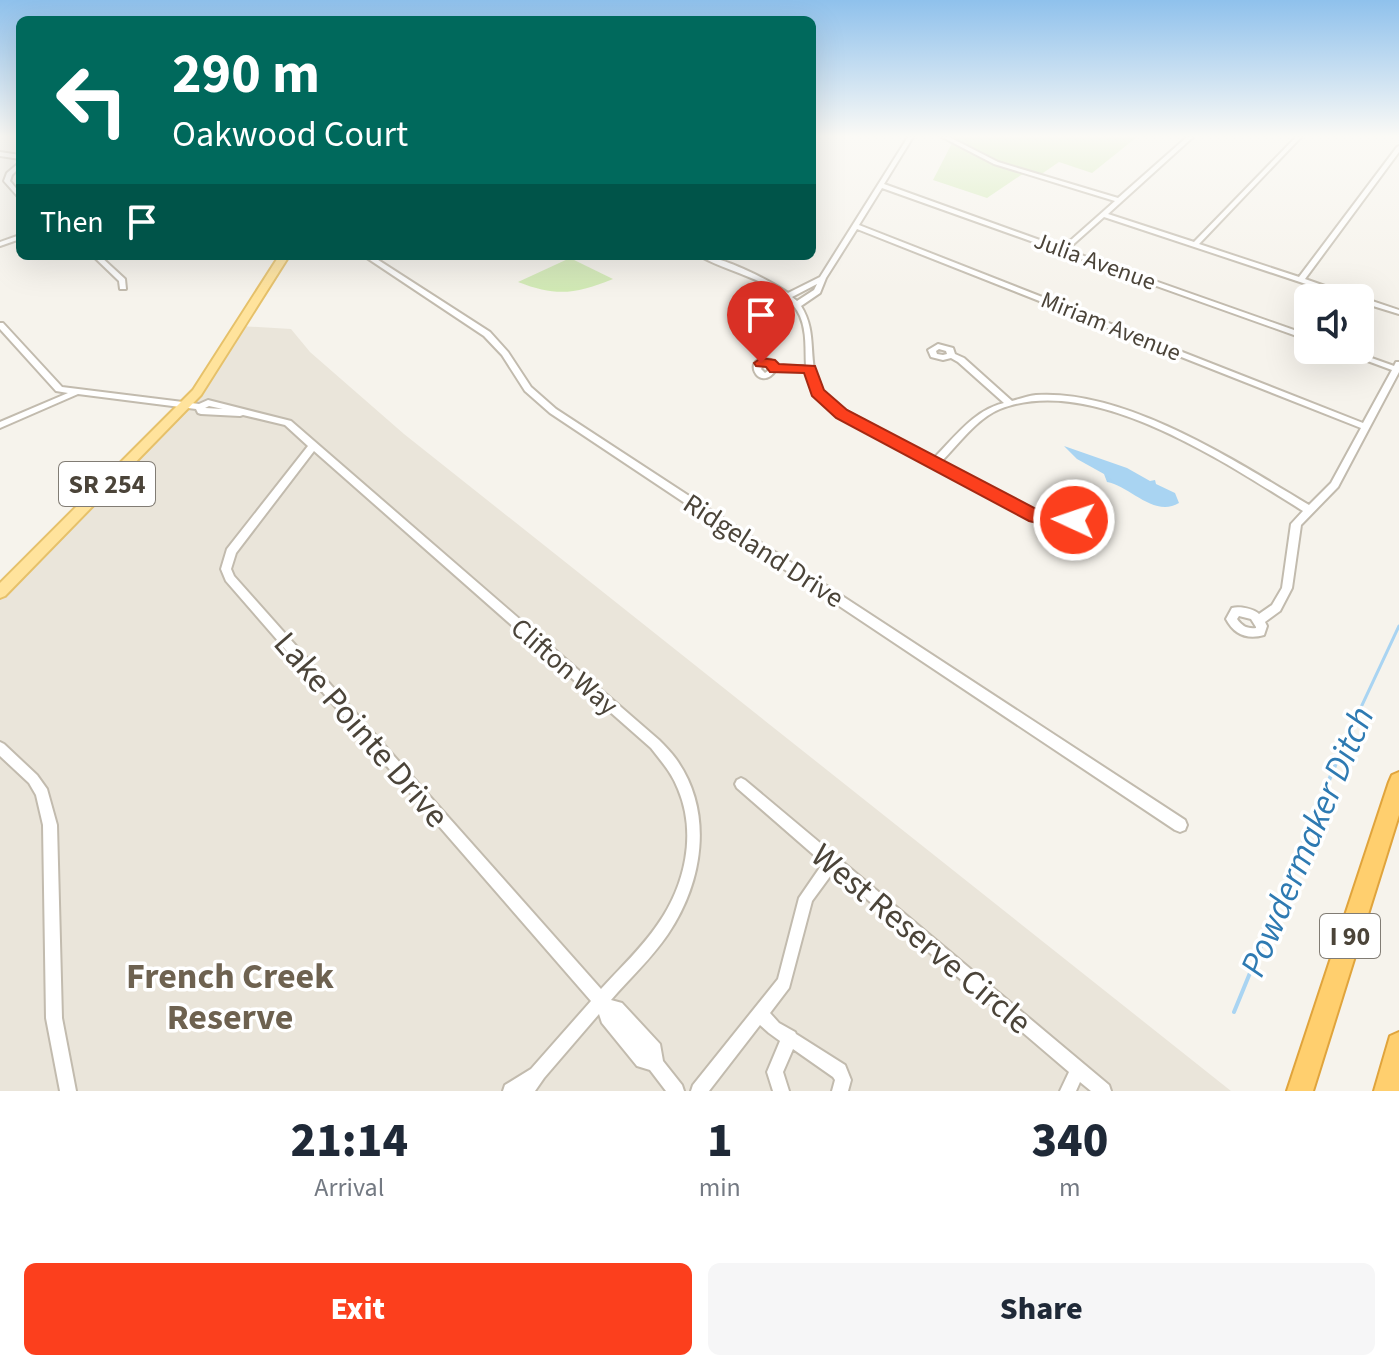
<!DOCTYPE html>
<style>
:root{--surface:#fff;--page:#f6f6f7;--text:#1f2937;--muted:#747a83;--accent:#fc3f1d}
body{margin:0;font-family:"Source Sans 3",sans-serif;background:var(--page);color:var(--text);height:100vh;display:flex;flex-direction:column;font-size:30px;white-space:nowrap}
*{box-sizing:border-box;margin:0}
p{font-size:26px;color:var(--muted)}
.icon{flex:none;width:44px;height:44px;fill:none;stroke:currentColor;stroke-width:2;stroke-linecap:round;stroke-linejoin:round}
.map{position:relative;height:1091px;overflow:hidden}
.side{display:flex;flex-direction:column;background:var(--surface);flex:1}
.side>*{flex:none}
.guide{position:absolute;left:16px;top:16px;width:800px;height:244px;border-radius:12px;box-shadow:0 8px 32px #0002;background:#00695c;color:#fff;overflow:hidden}
.controls{position:absolute;left:1294px;top:284px;display:grid;gap:16px}
.controls a{display:grid;place-items:center;width:80px;height:80px;border-radius:12px;background:var(--surface);box-shadow:0 8px 32px #0002;font-size:40px}
.pin{position:absolute;display:grid;place-items:center;width:68px;height:68px;color:#fff;margin:-82px -34px;border-radius:50% 50% 50% 0;rotate:-45deg;box-shadow:0 0 8px #0007}
.pin .icon{rotate:45deg}
.me{position:absolute;width:88px;margin:-44px;rotate:273deg;stroke-linejoin:round;filter:drop-shadow(0 0 6px #0008)}
.turn{display:flex;align-items:center;gap:28px;height:168px;padding:0 24px;font-size:36px}
.turn .icon{width:104px;height:104px;stroke-width:2.5}
.turn b{display:block;font-size:56px;line-height:68px}
.then{display:flex;align-items:center;height:76px;padding:0 24px;background:#0003;gap:16px;font-size:30px}
.eta{display:flex;justify-content:space-evenly;align-items:center;height:136px;text-align:center}
.eta b{font-size:48px;font-weight:800;line-height:56px}
.primary-button{display:flex;gap:16px;margin-top:auto;padding:16px 24px}
.primary-button a{flex:1;height:92px;border-radius:12px;background:var(--accent);color:#fff;font-size:32px;font-weight:800;line-height:92px;text-align:center}
.primary-button a+a{background:var(--page);color:var(--text)}
.map>svg:first-child{display:block}
</style>
<div class="map">
<svg width="1399" height="1091" viewBox="0 0 1399 1091">
<rect width="100%" height="100%" fill="#f6f3ec"/>
<path fill="#eae5da" d="M 240,326 L 291,329 L 310,352 L 404,434 L 1231,1091 L 0,1091 L 0,592 L 197,392 Z"/>
<g fill="#d2eab5">
<path d="M 946,137 L 1137,137 L 1092,173 L 1059,162 L 1040,175 L 1027,171 L 987,198 L 933,180 L 951,145 L 951,140 Z"/>
<path d="M 570,258 L 613,279 C 575,294 557,297 518,282 Z"/>
</g>
<path fill="#a9d4f2" d="M 1064,446 L 1127,468 L 1150,481 L 1155,480 L 1156,484 L 1175,493 L 1179,503 C 1154,518 1130,486 1107,482 L 1104,474 L 1077,459 Z"/>
<g fill="none" stroke-linecap="round" stroke-linejoin="round">
<path stroke="#a9d4f2" stroke-width="3" d="M 1342,748 L 1399,626"/>
<path stroke="#a9d4f2" stroke-width="4" d="M 1234,1012 L 1343,746"/>
<g stroke="#c2bbae" stroke-width="4">
<g id="minor">
<path d="M 908,137 L 913,137 L 884,184 L 1062,248 L 1115,201 L 994,164 L 942,137 L 949,137 L 998,162 L 1118,198 L 1187,137 L 1193,137 L 1108,214 L 1194,242 L 1296,137 L 1301,137 L 1199,244 L 1299,277 L 1397,147 L 1399,146 L 1399,152 L 1305,279 L 1359,298 L 1348,298 L 1104,217 L 1067,250 L 1308,335 L 1308,340 L 882,188 L 859,225 L 1363,423 L 1392,370 L 1338,350 L 1349,350 L 1394,366 L 1396,362 L 1399,362 L 1399,372 L 1338,487 L 1301,525 L 1292,588 L 1280,611 L 1265,622 L 1267,626 L 1264,635 C 1247,640 1234,634 1226,619 L 1232,608 C 1240,606 1254,609 1259,614 L 1272,605 L 1282,588 L 1291,524 L 1303,511 C 1227,464 1093,372 1000,409 C 976,419 959,444 941,462 L 1039,514 L 1047,516 C 1058,504 1072,512 1081,523 L 1078,531 L 1063,535 L 1053,531 L 1046,523 L 1033,519 L 829,409 C 818,397 811,387 807,371 L 776,370 C 758,396 739,352 771,360 L 776,366 L 806,366 C 805,350 807,332 800,316 C 786,282 728,273 700,256 C 722,256 769,280 788,293 L 820,277 ZM 857,229 L 1361,428 L 1331,483 L 1309,505 C 1234,460 1125,389 1036,395 C 1028,396 1019,399 1012,401 L 964,358 L 955,354 L 953,348 L 938,344 L 928,350 L 931,357 L 943,360 L 951,358 L 958,362 L 1004,403 C 974,410 955,437 934,458 L 835,405 C 829,399 823,393 819,385 C 807,359 818,333 801,306 L 820,293 L 826,278 ZM 817,284 L 814,290 L 797,301 L 792,297 ZM 939,349 L 946,351 L 947,354 L 943,355 L 937,354 L 936,351 ZM 764,363 L 768,364 L 768,371 L 765,373 L 761,369 ZM 1057,517 L 1064,518 L 1071,524 L 1071,526 C 1064,530 1058,526 1054,521 ZM 1239,616 L 1251,619 L 1256,627 L 1256,628 C 1247,629 1242,626 1237,619 Z"/>
<path d="M 0,152 L 20,155 L 20,159 L 0,156 Z"/>
<path d="M 20,162 L 20,167 L 12,175 L 10,181 L 20,193 L 20,199 L 4,181 L 7,173 Z"/>
<path d="M 20,235 L 20,239 L 0,246 L 0,242 Z"/>
<path d="M 93,256 L 100,256 L 125,279 L 126,289 L 120,289 L 119,281 Z"/>
<path d="M 364,256 L 372,256 L 490,332 L 508,352 L 531,387 L 556,409 L 1185,820 L 1187,825 L 1185,830 L 1180,832 L 1175,830 L 550,413 L 525,391 L 502,355 L 484,336 Z"/>
<path d="M 1359,298 L 1363,298 L 1399,310 L 1399,314 L 1360,302 Z"/>
<path d="M 0,323 L 3,323 L 62,387 L 199,404 L 208,400 L 291,421 L 659,740 C 665,746 671,752 676,759 C 714,812 703,882 668,934 C 652,958 630,978 611,1000 L 622,1003 L 660,1044 L 663,1061 L 682,1085 L 684,1091 L 666,1091 L 650,1070 L 637,1066 L 602,1023 L 599,1014 L 544,1078 L 535,1091 L 503,1091 L 505,1085 L 531,1069 L 591,1001 L 226,581 L 221,569 L 227,549 L 308,446 L 285,425 L 243,415 L 240,416 L 201,414 L 198,413 L 196,409 L 78,394 L 0,428 L 0,422 L 68,393 L 56,391 L 0,329 ZM 209,406 L 223,409 L 205,408 ZM 314,451 L 651,748 C 661,761 672,773 678,789 C 697,834 685,885 658,924 C 642,948 620,968 601,989 L 234,576 L 231,569 L 236,553 Z"/>
<path d="M 0,742 L 4,744 L 37,775 L 47,789 L 57,825 L 62,1018 L 76,1091 L 60,1091 L 46,1018 L 43,825 L 36,795 L 29,783 L 0,756 Z"/>
<path d="M 741,778 L 745,780 L 1109,1085 L 1111,1091 L 1091,1091 L 1080,1082 L 1076,1091 L 1060,1091 L 1069,1072 L 834,871 L 812,901 L 789,988 L 770,1013 L 779,1023 L 795,1032 L 796,1034 L 845,1065 L 851,1080 L 848,1091 L 832,1091 L 835,1080 L 833,1077 L 793,1049 L 783,1072 L 789,1091 L 773,1091 L 767,1072 L 780,1041 L 769,1033 L 760,1025 L 709,1091 L 691,1091 L 693,1085 L 778,979 L 799,898 L 823,863 L 737,788 L 735,784 L 737,780 Z"/>
</g>
</g>
<g stroke="#e6c16a" stroke-width="4">
<path id="major" d="M 279,256 L 289,256 L 201,395 L 5,596 L 0,598 L 0,583 L 193,390 Z"/>
</g>
<g stroke="#e0a43c" stroke-width="4">
<g id="highway">
<path d="M 1399,772 L 1399,815 L 1313,1091 L 1287,1091 L 1389,782 L 1392,775 Z"/>
<path d="M 1399,1032 L 1399,1091 L 1374,1091 L 1390,1036 Z"/>
</g>
</g>
<use href="#minor" fill="#fff" fill-rule="evenodd"/>
<use href="#major" fill="#ffe39c" fill-rule="evenodd"/>
<use href="#highway" fill="#ffcf6e" fill-rule="evenodd"/>
</g>
<linearGradient id="sky" x2="0" y2="1"><stop stop-color="#8fc1ec"/><stop offset="0.47" stop-color="#fbfaf6"/><stop offset="1" stop-color="#fbfaf6" stop-opacity="0"/></linearGradient>
<rect width="1399" height="290" fill="url(#sky)"/>
<path fill="#fc3f1d" stroke="#a42913" stroke-width="2" d="M 761,358 L 775,360 L 779,364 L 815,366 L 824,390 L 847,410 L 1040,511 C 1055,508 1071,504 1083,520 L 1074,526 L 1058,520 L 1049,526 L 1029,521 L 836,418 L 812,396 L 804,373 L 770,372 L 766,367 L 756,366 L 754,363 Z"/>
<g text-anchor="middle" stroke-width="7" stroke-linejoin="round" paint-order="stroke">
<g font-size="24" fill="#4b4439" stroke="#fff">
<text transform="translate(1095 261) rotate(20)" y="8">Julia Avenue</text>
<text transform="translate(1111 326) rotate(22)" y="8">Miriam Avenue</text>
</g>
<g fill="#fff" stroke="#817c74" stroke-width="2">
<rect x="59" y="462" width="96" height="44" rx="6"/>
<rect x="1320" y="914" width="60" height="44" rx="6"/>
</g>
<g font-size="26" font-weight="bold" fill="#4b4439">
<text x="107" y="493">SR 254</text>
<text x="1350" y="945">I 90</text>
</g>
<g font-size="28" fill="#4b4439" stroke="#fff">
<text transform="translate(764 550) rotate(33)" y="10">Ridgeland Drive</text>
<text transform="translate(565 666) rotate(41)" y="10">Clifton Way</text>
</g>
<g font-size="34" fill="#4b4439" stroke="#fff">
<text transform="translate(362 729) rotate(49)" y="12">Lake Pointe Drive</text>
<text transform="translate(922 938) rotate(40)" y="12">West Reserve Circle</text>
</g>
<g font-size="36" font-style="italic" fill="#2e7ab2" stroke="#fff">
<text transform="translate(1306 841) rotate(-67)" y="13">Powdermaker Ditch</text>
</g>
<g font-size="36" font-weight="bold" fill="#6e6250" stroke="#fff">
<text x="230" y="988">French Creek<tspan x="230" dy="41">Reserve</tspan></text>
</g>
</g>
</svg>
<div class="controls">
<a><svg class="icon" aria-label="sound" viewBox="0 0 24 24"><path d="M4 9h4l5-4v14l-5-4H4zM17 9q2 3 0 6"/></svg></a>
</div>
<div class="pin" style="left:761px;top:363px;background:#d93025"><svg class="icon" aria-label="arrive" viewBox="0 0 24 24"><path d="M6 21V4h12l-3 4 3 4H6"/></svg></div>
<svg class="me" style="left:1074px;top:520px" viewBox="-20 -20 40 40"><circle r="17" fill="#fc3f1d" stroke="#fff" stroke-width="3"/><path d="M0-11L8 9 0 5-8 9z" fill="#fff"/></svg>
<div class="guide">
<div class="turn"><svg class="icon" aria-label="left" viewBox="0 0 24 24"><path d="M17 20v-9H6M10 6l-5 5 5 5"/></svg><div><b>290 m</b>Oakwood Court</div></div>
<div class="then">Then<svg class="icon" aria-label="arrive" viewBox="0 0 24 24"><path d="M6 21V4h12l-3 4 3 4H6"/></svg></div>
</div>
</div>
<section class="side">
<div class="eta">
<div><b>21:14</b><p>Arrival</p></div>
<div><b>1</b><p>min</p></div>
<div><b>340</b><p>m</p></div>
</div>
<div class="primary-button"><a>Exit</a><a>Share</a></div>
</section>
